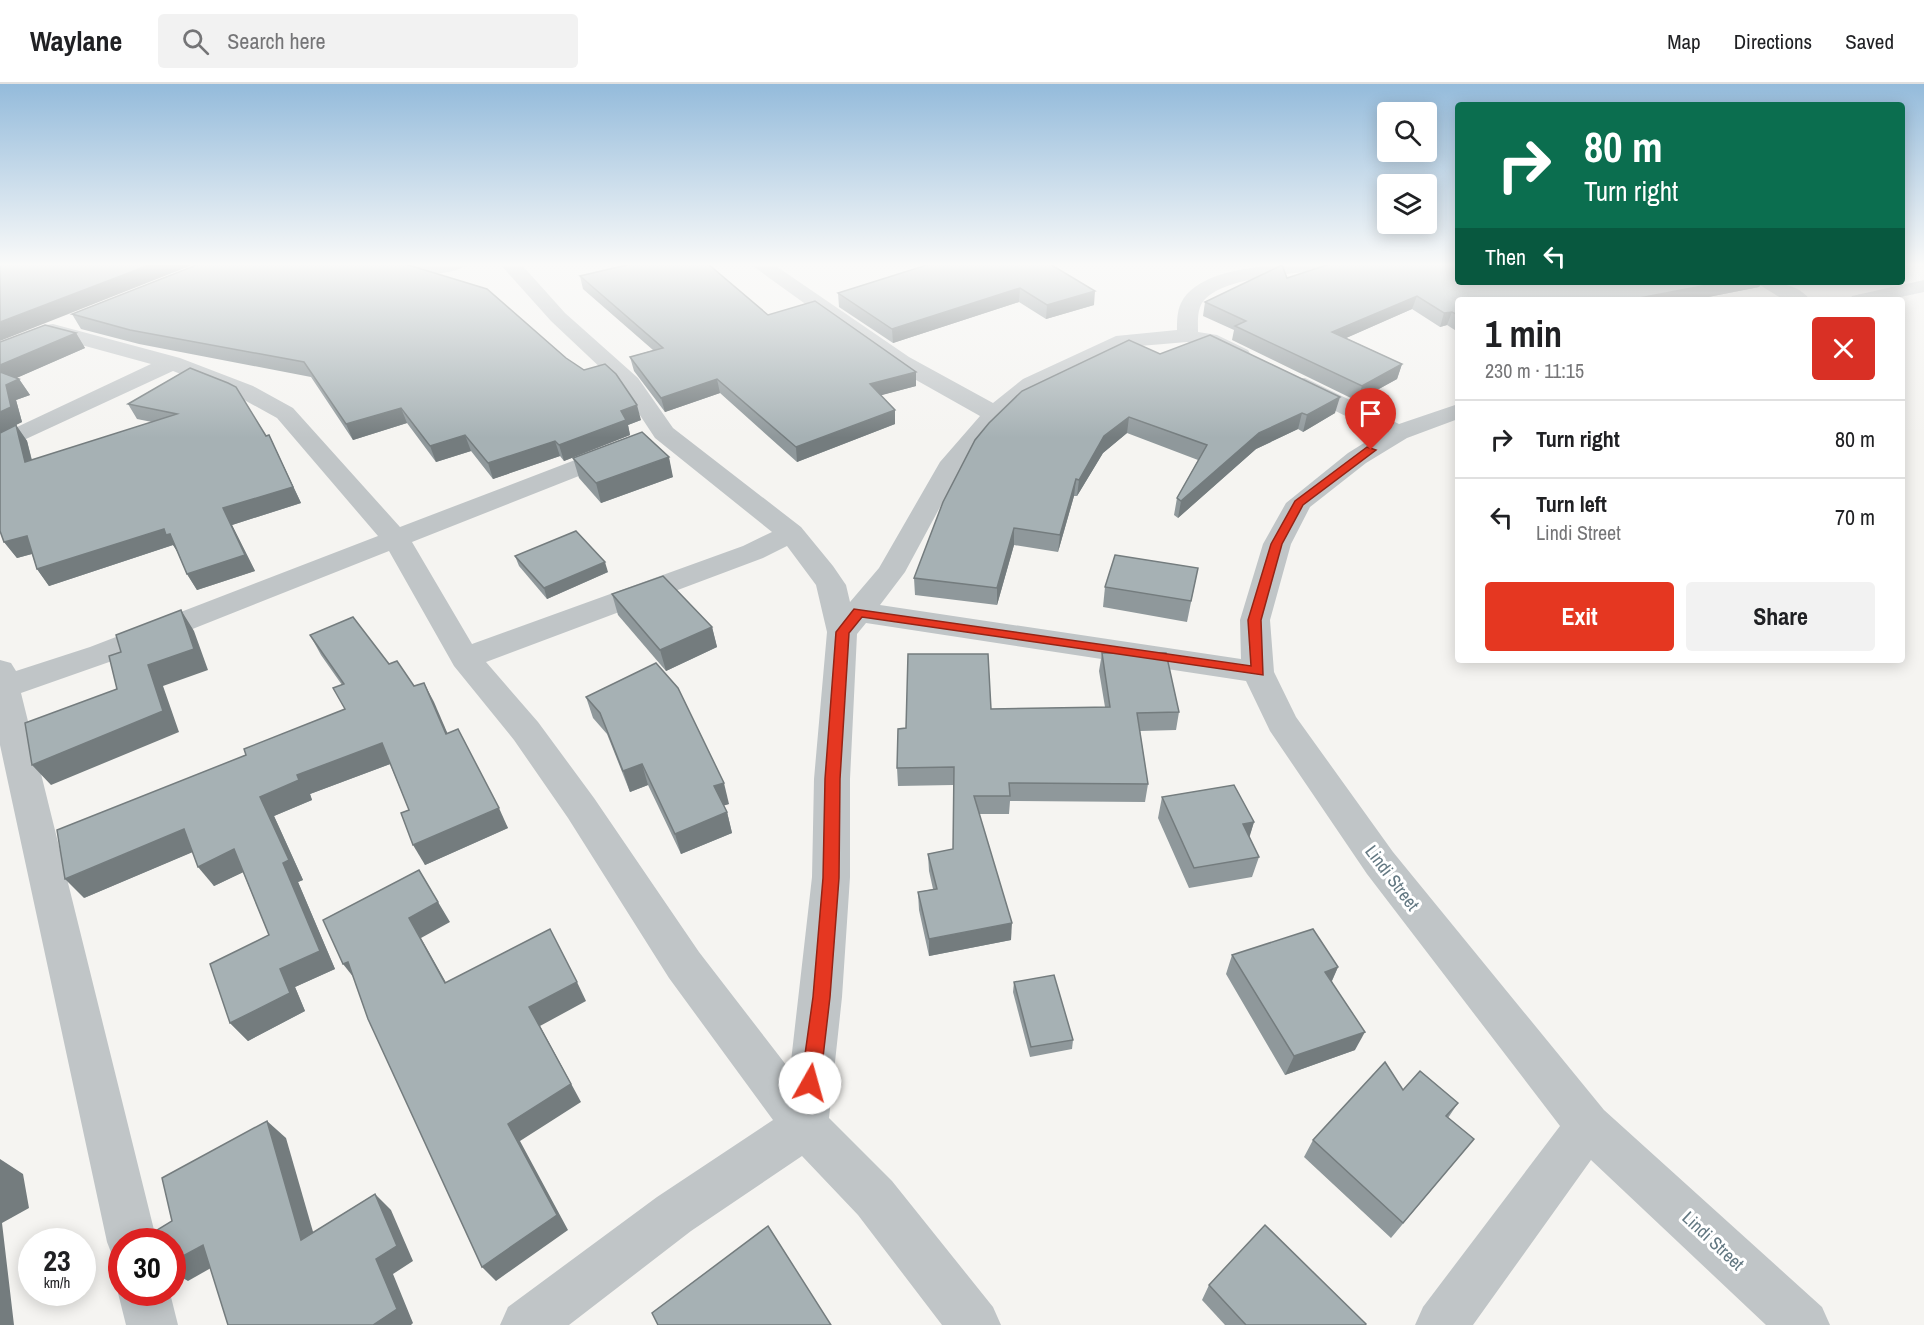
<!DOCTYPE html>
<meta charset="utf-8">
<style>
:root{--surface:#fff;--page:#f2f2f2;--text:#202124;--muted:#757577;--line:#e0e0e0;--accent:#e53721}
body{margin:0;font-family:"Archivo Narrow",sans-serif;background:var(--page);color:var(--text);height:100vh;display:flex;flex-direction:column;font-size:22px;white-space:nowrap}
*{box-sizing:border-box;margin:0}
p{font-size:20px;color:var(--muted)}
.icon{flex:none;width:33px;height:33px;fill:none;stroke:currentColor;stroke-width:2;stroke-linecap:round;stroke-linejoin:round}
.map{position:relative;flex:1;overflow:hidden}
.panel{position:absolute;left:1455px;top:213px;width:450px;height:366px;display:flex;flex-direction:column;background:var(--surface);border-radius:6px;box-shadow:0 3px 15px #0003}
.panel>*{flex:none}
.top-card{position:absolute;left:1455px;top:18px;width:450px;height:183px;border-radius:6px;box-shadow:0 3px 15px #0003;background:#0b6e4f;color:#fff;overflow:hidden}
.controls{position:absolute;left:1377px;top:18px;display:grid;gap:12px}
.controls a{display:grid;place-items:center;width:60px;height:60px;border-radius:6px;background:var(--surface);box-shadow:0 3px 15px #0003;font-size:30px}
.speed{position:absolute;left:18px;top:1144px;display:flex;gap:12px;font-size:30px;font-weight:700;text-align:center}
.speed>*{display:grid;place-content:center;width:78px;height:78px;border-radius:50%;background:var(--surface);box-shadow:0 3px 15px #0003;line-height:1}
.speed small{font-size:15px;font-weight:400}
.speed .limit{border:9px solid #d22;background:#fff;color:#111}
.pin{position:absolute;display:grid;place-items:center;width:51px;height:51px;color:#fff;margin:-62px -26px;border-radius:50% 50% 50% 0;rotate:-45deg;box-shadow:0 0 6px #0007}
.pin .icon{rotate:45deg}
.me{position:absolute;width:66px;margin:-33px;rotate:7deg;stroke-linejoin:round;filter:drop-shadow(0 0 4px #0008)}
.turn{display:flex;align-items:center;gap:21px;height:126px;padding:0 30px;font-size:27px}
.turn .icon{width:78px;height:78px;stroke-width:2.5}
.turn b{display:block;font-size:42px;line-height:51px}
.then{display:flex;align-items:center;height:57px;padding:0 30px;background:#0003;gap:12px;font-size:22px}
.round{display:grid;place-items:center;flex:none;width:63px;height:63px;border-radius:6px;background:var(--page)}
.headline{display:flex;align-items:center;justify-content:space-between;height:102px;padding:0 30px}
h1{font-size:36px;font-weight:800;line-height:45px}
.primary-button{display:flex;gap:12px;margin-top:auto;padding:12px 30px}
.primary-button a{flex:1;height:69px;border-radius:6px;background:var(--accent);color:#fff;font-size:24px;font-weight:800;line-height:69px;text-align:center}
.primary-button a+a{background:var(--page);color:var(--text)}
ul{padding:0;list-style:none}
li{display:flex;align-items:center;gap:18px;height:78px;padding:0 30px;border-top:2px solid var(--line)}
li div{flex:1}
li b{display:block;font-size:22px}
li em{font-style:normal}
header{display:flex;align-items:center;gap:36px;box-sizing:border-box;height:84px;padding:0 30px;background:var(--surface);border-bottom:2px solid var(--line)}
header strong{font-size:28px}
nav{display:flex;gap:33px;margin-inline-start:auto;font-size:21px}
.search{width:420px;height:54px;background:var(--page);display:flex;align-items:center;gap:15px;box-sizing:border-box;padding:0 21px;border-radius:6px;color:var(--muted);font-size:22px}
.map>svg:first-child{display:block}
</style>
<header>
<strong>Waylane</strong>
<div class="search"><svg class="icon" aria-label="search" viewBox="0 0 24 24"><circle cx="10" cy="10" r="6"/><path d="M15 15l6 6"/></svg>Search here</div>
<nav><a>Map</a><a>Directions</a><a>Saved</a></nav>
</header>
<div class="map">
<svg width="1924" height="1241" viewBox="0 0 1924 1241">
<rect width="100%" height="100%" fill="#f5f4f1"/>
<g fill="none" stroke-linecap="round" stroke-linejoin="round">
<g fill="#c0c5c7" fill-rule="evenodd">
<path d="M 369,180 L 467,180 C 457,194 379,194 369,180 Z"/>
<path d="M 500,180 L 521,180 L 565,229 L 638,294 L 673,344 L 801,443 L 833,482 L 846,501 L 850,518 L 879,484 L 940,378 L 980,332 L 893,283 L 750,180 L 773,180 L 909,273 L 993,319 L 1023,295 L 1116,252 L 1177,246 C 1177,238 1177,227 1181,219 C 1202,178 1293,180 1333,180 L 1330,184 L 1323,186 C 1294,190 1218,193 1202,219 C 1197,227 1198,239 1198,248 L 1217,251 L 1248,266 L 1251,271 L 1248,276 L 1232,276 L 1203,261 L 1187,258 L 1128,263 L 1039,305 L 1003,335 L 960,386 L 905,488 L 880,521 L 1241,575 L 1240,536 L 1263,460 L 1286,419 L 1348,369 L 1380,349 L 1289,304 L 1285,299 L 1289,294 L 1305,294 L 1399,340 L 1458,320 L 1458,335 L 1407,354 L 1366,379 L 1310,423 L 1291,460 L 1270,536 L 1274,588 L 1296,633 L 1393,768 L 1604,1026 L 1822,1223 L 1830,1241 L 1766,1241 L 1591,1076 L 1473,1241 L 1415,1241 L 1423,1223 L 1560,1042 L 1367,790 L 1270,647 L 1246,597 L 866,539 L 857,550 L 850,695 L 850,793 L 842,913 L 829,1034 L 892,1097 L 993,1223 L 1001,1241 L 942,1241 L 858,1131 L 802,1072 L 691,1147 L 569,1241 L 500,1241 L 508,1223 L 657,1113 L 773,1036 L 669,894 L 568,734 L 514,656 L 454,582 L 389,467 L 112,577 L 21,609 L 157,1158 L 122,1158 L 122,1178 L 114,1176 L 107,1158 L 0,661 L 0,576 L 11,579 L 16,587 L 90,563 L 378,452 L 277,334 L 237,312 L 173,287 L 0,367 L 0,351 L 151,280 L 45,251 L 42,246 L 45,241 L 53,240 L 180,274 L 253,302 L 293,324 L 400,443 L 609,363 L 618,360 L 627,363 L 631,368 L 627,373 L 412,458 L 472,560 L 743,462 L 772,448 L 655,354 L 622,304 L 551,237 ZM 787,462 L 816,501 L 827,548 L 814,695 L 812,793 L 790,986 L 699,868 L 594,714 L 538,638 L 486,578 L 763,474 Z"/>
<path d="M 1924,196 L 1924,208 L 1887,216 L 1849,216 L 1852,212 Z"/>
<path d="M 1755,198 C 1774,198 1798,199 1810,216 L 1784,216 Z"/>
<path d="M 122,1202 L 122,1209 L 170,1209 L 178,1241 L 126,1241 L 118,1209 Z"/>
</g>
</g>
<g fill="#8f989b">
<path d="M 930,180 L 1094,221 L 1046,235 L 1019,218 L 893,259 L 839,223 L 838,209 Z"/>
<path d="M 580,192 L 768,231 L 916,288 L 916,302 L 881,311 L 895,326 L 895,340 L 797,378 L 720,309 L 665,328 L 634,287 L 630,273 L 653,266 L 583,205 Z"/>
<path d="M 1287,194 L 1458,198 L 1762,198 L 1759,203 L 1693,216 L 1458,216 L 1458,248 L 1447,241 L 1440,243 L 1412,225 L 1346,254 L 1402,280 L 1397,295 L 1357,317 L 1232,256 L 1234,246 L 1203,232 L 1205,218 Z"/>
<path d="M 72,230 L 566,274 L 641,336 L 628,341 L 630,351 L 564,377 L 560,372 L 493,395 L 471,367 L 436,378 L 407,339 L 353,356 L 311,293 L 139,260 L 81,245 Z"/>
<path d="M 45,241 L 76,249 L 85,264 L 16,294 L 19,295 L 30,311 L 16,316 L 22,338 L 0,348 L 16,341 L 27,357 L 32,376 L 152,338 L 137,335 L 128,320 L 190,284 L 228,299 L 236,303 L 266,352 L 269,351 L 301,419 L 232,441 L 255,487 L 197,506 L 187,490 L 177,467 L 173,461 L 49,502 L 37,485 L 32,470 L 17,474 L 4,458 L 0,447 L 0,258 Z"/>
<path d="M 1160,270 L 1335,329 L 1303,348 L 1298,345 L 1256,365 L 1178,434 L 1174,431 L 1177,414 L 1198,376 L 1127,349 L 1103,369 L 1077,412 L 1074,412 L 1058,468 L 1014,461 L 997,521 L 915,511 L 914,494 Z"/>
<path d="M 573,374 L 673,393 L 601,419 L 579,394 Z"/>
<path d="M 515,472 L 608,488 L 547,515 L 519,482 Z"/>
<path d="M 1198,484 L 1187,538 L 1103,523 L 1105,503 Z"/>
<path d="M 612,510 L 712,543 L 717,563 L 666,587 L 618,531 Z"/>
<path d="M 310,551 L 389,580 L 414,602 L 424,599 L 447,649 L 508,744 L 425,781 L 409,726 L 390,680 L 310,710 L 312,716 L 274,732 L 303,796 L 298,798 L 335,885 L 295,903 L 305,927 L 248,957 L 230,939 L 269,851 L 243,788 L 214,802 L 192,768 L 84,814 L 246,671 L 345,625 L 342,601 L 321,571 Z"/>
<path d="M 1102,569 L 1179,628 L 1176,646 L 1140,647 L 1148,700 L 1145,718 L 1010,717 L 1009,730 L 979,730 L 1011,856 L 929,872 L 919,826 L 918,808 L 933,805 L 929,787 L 928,770 L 953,765 L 953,701 L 898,702 L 897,684 L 991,625 L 1105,623 L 1099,587 Z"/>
<path d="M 586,613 L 729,720 L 724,721 L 727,728 L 732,749 L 681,770 L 648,701 L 630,708 L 607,650 L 593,634 Z"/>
<path d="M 1162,713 L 1254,738 L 1249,753 L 1259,773 L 1252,793 L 1189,804 L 1158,734 Z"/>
<path d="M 1232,871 L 1338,883 L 1332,897 L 1355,966 L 1285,991 L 1226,890 Z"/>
<path d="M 1014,898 L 1073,956 L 1072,965 L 1030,973 L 1013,908 Z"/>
<path d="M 1403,1006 L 1458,1019 L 1448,1034 L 1474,1055 L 1391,1154 L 1304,1073 L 1313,1056 Z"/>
<path d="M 1209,1201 L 1365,1241 L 1225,1241 L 1202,1216 Z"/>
</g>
<g fill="#747c7e">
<path d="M 152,180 L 195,180 L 0,257 L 0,238 Z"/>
<path d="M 1723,198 L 1762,198 L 1759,203 L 1693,216 L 1629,216 Z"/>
<path d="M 1020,204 L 1019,218 L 893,259 L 892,245 Z"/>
<path d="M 1095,207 L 1094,221 L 1046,235 L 1047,221 Z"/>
<path d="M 1417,212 L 1412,225 L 1328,262 L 1332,248 Z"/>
<path d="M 1452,228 L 1447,241 L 1440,243 L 1444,229 Z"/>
<path d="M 76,249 L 85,264 L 3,300 L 0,295 L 0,281 Z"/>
<path d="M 1402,280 L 1397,295 L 1357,317 L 1362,302 Z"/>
<path d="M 916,288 L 916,302 L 871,314 L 870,300 Z"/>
<path d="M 19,295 L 30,311 L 16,316 L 22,338 L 0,349 L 0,328 L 6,301 Z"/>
<path d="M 717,295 L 720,309 L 665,328 L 661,314 Z"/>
<path d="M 1340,313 L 1335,329 L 1303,348 L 1307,331 Z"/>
<path d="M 637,321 L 641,336 L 628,341 L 630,351 L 564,377 L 559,361 L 621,327 Z"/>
<path d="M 401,324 L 407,339 L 353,356 L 346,340 Z"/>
<path d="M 895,326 L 895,340 L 797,378 L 796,363 Z"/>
<path d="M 1302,329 L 1298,345 L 1256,365 L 1178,434 L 1181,417 L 1259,349 Z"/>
<path d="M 1129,333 L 1127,349 L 1103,369 L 1077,412 L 1079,396 L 1104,352 Z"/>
<path d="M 16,341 L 27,357 L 36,394 L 25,378 Z"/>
<path d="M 269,351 L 301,419 L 232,441 L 255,487 L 197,506 L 187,490 L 223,424 Z"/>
<path d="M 465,351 L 471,367 L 436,378 L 430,362 Z"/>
<path d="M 555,357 L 560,372 L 493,395 L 488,379 Z"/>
<path d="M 669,373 L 673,393 L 601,419 L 596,399 Z"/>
<path d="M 1076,395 L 1074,412 L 1058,468 L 1060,451 Z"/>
<path d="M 1014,444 L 1014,461 L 997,521 L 997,504 Z"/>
<path d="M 164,445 L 170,450 L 181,466 L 177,467 L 173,461 L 49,502 L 37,485 Z"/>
<path d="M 27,452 L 39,468 L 17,474 L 4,458 Z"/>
<path d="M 605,478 L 608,488 L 547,515 L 544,504 Z"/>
<path d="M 181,526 L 194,547 L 208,586 L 163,602 L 179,648 L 51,701 L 32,681 L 148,581 Z"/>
<path d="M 712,543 L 717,563 L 666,587 L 660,566 Z"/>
<path d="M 424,599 L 434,618 L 456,669 L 446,650 Z"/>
<path d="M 382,659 L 393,679 L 310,710 L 312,716 L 274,732 L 303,796 L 298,798 L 335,885 L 295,903 L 305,927 L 248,957 L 230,939 L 280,885 L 283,779 L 260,713 L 297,691 Z"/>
<path d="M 642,680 L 648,701 L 630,708 L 623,687 Z"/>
<path d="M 724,699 L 729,720 L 719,723 L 714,702 Z"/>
<path d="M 499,724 L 508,744 L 425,781 L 413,761 Z"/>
<path d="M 727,728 L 732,749 L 681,770 L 675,750 Z"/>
<path d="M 1254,738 L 1248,758 L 1243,740 Z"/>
<path d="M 184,745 L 200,765 L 84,814 L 65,795 Z"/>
<path d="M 234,765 L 250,785 L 214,802 L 198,783 Z"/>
<path d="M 419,786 L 450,838 L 421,854 L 457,918 L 445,899 L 409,834 Z"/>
<path d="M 1012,839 L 1011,856 L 929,872 L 929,855 Z"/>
<path d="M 348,878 L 358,899 L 343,880 Z"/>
<path d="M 1338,883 L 1329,903 L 1325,888 Z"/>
<path d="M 577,898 L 586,917 L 540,942 L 581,1018 L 520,1057 L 568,1146 L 496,1197 L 482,1183 L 529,923 Z"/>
<path d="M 1365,948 L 1355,966 L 1285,991 L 1294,972 Z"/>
<path d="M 267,1037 L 286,1054 L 320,1172 L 301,1156 Z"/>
<path d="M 0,1075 L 23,1090 L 29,1124 L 2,1139 L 14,1241 L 0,1241 Z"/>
<path d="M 375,1110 L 391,1126 L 413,1177 L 393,1190 L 413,1239 L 411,1241 L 373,1241 L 376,1175 Z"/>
<path d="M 203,1161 L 225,1176 L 188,1197 L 172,1188 L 172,1178 Z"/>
</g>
<g fill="#a6b1b4" stroke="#747c7e" stroke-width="1.5">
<path d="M 0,180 L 152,180 L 0,238 Z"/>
<path d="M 199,180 L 405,180 L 487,205 L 566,274 L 584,286 L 605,280 L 616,290 L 637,321 L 621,327 L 626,336 L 559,361 L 555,357 L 488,379 L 465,351 L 430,362 L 401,324 L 346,340 L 304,278 L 130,246 L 72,230 Z"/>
<path d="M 631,180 L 708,180 L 768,231 L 815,217 L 916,288 L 870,300 L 895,326 L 796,363 L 717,295 L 661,314 L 630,273 L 663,264 L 580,192 Z"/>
<path d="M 930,180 L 1050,180 L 1095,207 L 1047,221 L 1020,204 L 892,245 L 838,209 Z"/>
<path d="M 1330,180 L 1458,180 L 1458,198 L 1723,198 L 1629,216 L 1458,216 L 1458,231 L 1452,228 L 1444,229 L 1417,212 L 1332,248 L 1402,280 L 1362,302 L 1235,242 L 1246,237 L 1205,218 L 1282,181 L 1287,194 Z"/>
<path d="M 45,241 L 76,249 L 0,281 L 0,258 Z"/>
<path d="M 1210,251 L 1340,313 L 1307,331 L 1302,329 L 1259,349 L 1181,417 L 1177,414 L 1207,361 L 1129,333 L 1104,352 L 1079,396 L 1076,395 L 1060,451 L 1014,444 L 997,504 L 914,494 L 943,418 L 975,356 L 989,339 L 1022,307 L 1129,256 L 1160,270 Z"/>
<path d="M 190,284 L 228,299 L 236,303 L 266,352 L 269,351 L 293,403 L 223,424 L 245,471 L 187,490 L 170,450 L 166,451 L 164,445 L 37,485 L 27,452 L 4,458 L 0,447 L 0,349 L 16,341 L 25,378 L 177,330 L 128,320 Z"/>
<path d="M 0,288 L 19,295 L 6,301 L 11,323 L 0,328 Z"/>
<path d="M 642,348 L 669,373 L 596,399 L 573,374 Z"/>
<path d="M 576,447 L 605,478 L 544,504 L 515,472 Z"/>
<path d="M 1115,471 L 1198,484 L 1191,517 L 1105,503 Z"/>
<path d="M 663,492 L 712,543 L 660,566 L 612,510 Z"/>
<path d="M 181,526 L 194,565 L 148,581 L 163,627 L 32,681 L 25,639 L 117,605 L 109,572 L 121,568 L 116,551 Z"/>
<path d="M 353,533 L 389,580 L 397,577 L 414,602 L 424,599 L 446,650 L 458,645 L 499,724 L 413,761 L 401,729 L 409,726 L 382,659 L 297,691 L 299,696 L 260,713 L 289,776 L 283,779 L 320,867 L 280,885 L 290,909 L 230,939 L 210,880 L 269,851 L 234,765 L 198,783 L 184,745 L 65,795 L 57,746 L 246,671 L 244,665 L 345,625 L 333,604 L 344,600 L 310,551 Z"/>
<path d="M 1102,569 L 1166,569 L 1179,628 L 1137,629 L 1148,700 L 1009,699 L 1010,712 L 974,712 L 1012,839 L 929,855 L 918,808 L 937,805 L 928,770 L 953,765 L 954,683 L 897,684 L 898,645 L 906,644 L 908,570 L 988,570 L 991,625 L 1110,623 Z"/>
<path d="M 656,579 L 678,604 L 724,699 L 714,702 L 727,728 L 675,750 L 642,680 L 623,687 L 600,629 L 586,613 Z"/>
<path d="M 1234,701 L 1254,738 L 1243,740 L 1259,773 L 1194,784 L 1162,713 Z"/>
<path d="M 419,786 L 438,818 L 409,834 L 445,899 L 550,845 L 577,898 L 529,923 L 571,1000 L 508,1040 L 557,1131 L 482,1183 L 368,935 L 348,878 L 343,880 L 323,836 Z"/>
<path d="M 1313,845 L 1338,883 L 1325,888 L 1365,948 L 1294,972 L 1232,871 Z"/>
<path d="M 1054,891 L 1073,956 L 1031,963 L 1014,898 Z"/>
<path d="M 1385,978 L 1403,1006 L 1420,987 L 1458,1019 L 1446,1032 L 1474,1055 L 1403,1139 L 1313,1056 Z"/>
<path d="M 267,1037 L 301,1156 L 375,1110 L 397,1162 L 376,1175 L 397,1225 L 373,1241 L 228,1241 L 203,1161 L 172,1178 L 172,1158 L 160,1158 L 157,1146 L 172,1137 L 162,1094 Z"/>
<path d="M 1265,1141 L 1366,1240 L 1365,1241 L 1246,1241 L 1209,1201 Z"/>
<path d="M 768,1142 L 831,1241 L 658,1241 L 652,1229 Z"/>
</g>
<linearGradient id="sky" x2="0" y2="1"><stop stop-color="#94bbdb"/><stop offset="0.51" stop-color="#fafaf9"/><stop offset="1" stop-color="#fafaf9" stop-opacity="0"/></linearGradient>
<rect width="1924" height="354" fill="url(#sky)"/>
<path fill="#e53721" stroke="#952415" stroke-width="1.5" d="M 1367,363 L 1376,366 L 1303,421 L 1282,460 L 1261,536 L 1263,591 L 862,533 L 849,549 L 840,695 L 839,794 L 830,913 L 820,999 L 817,1005 L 810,1008 L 804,1005 L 801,999 L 813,913 L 823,794 L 825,695 L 836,548 L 854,525 L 1251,582 L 1248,536 L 1271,460 L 1295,417 Z"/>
<g text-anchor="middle" stroke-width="6" stroke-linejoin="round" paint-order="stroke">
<g font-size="18" fill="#637882" stroke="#fff">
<text transform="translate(1392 794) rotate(53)" y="6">Lindi Street</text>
<text transform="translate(1713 1157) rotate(43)" y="6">Lindi Street</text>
</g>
</g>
</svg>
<div class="controls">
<a><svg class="icon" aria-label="search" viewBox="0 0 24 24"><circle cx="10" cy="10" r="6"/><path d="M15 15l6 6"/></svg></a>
<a><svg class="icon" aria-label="layers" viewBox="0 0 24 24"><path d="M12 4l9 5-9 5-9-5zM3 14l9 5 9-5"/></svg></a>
</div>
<div class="speed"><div>23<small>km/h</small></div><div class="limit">30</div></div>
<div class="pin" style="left:1371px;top:366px;background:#d93025"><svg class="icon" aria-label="arrive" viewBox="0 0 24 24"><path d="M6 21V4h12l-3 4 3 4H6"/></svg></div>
<svg class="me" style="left:810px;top:999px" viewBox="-20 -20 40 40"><circle r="19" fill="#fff"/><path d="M0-13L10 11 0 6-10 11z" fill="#e53721"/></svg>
<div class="top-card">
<div class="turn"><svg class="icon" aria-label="right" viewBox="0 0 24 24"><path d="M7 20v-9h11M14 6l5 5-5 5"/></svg><div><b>80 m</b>Turn right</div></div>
<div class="then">Then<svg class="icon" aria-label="left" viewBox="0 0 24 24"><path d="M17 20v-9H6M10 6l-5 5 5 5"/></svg></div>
</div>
<section class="panel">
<div class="headline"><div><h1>1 min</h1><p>230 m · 11:15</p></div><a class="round" style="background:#d93025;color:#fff"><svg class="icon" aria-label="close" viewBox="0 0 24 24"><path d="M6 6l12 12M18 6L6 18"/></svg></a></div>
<ul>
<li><svg class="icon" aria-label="right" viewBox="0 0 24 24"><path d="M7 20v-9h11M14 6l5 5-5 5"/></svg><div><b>Turn right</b></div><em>80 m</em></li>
<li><svg class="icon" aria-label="left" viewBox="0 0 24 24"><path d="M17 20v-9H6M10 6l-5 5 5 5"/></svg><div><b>Turn left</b><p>Lindi Street</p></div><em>70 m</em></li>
</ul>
<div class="primary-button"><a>Exit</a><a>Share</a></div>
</section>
</div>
